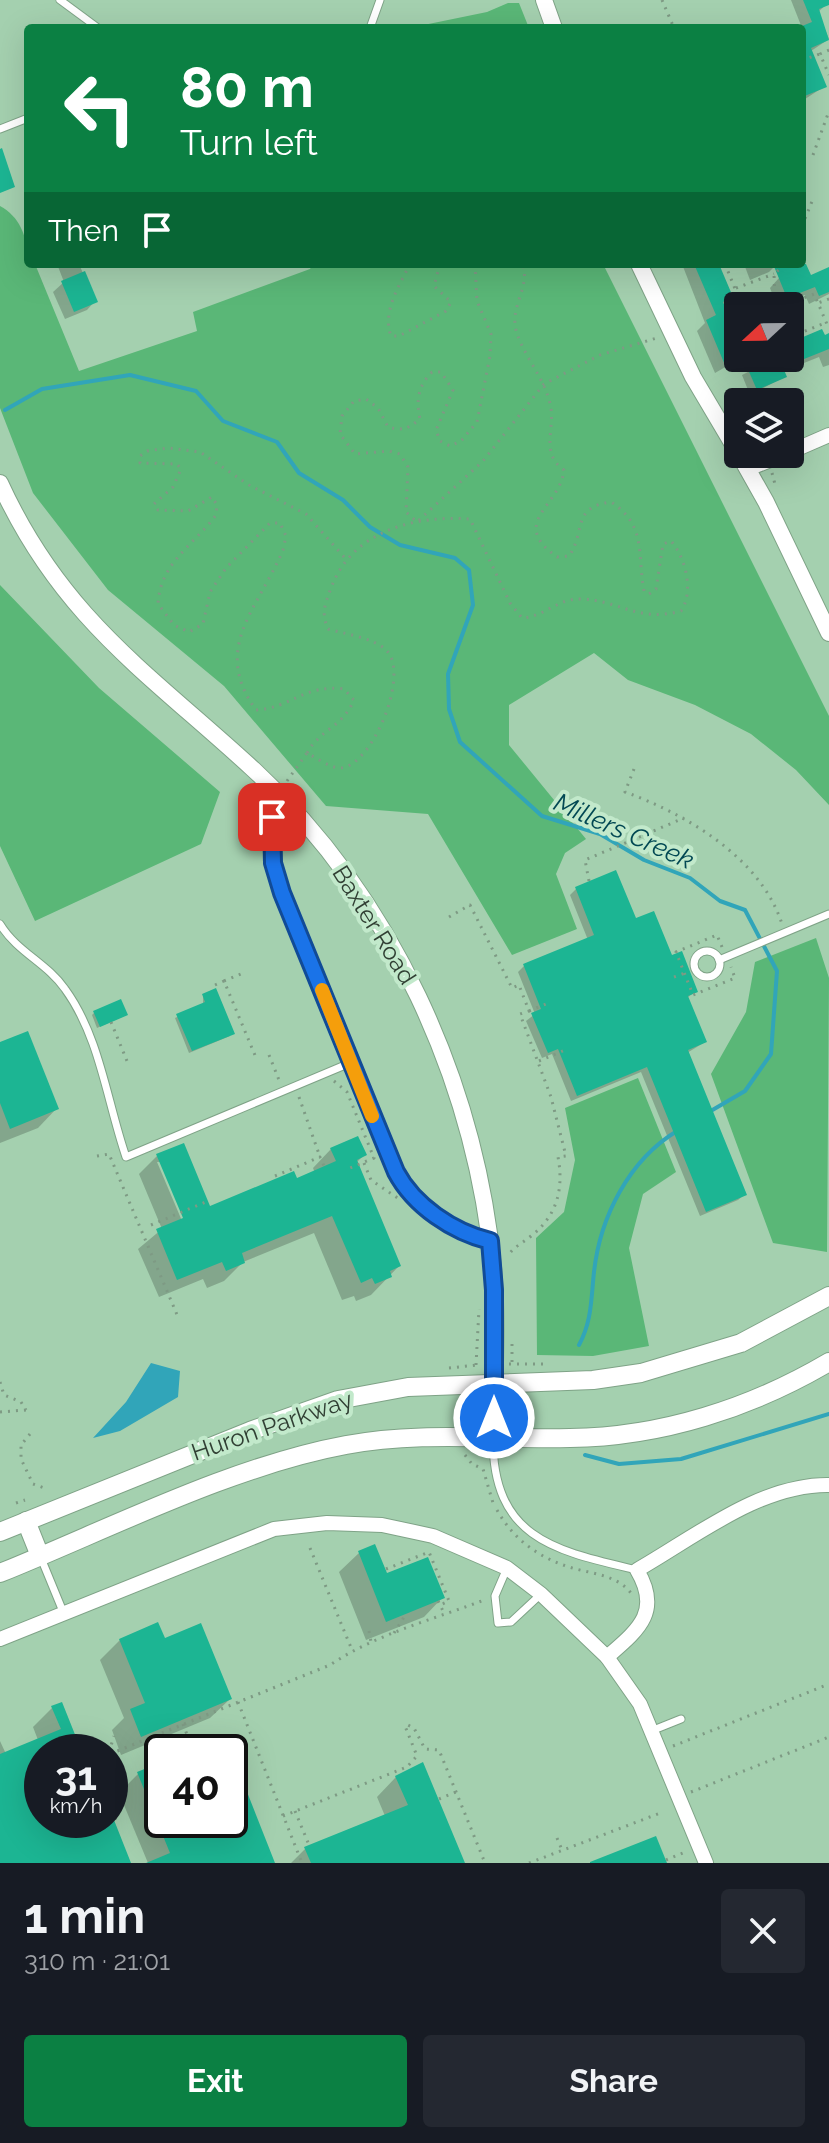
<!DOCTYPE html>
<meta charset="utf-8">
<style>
:root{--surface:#171b24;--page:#242831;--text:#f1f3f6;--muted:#9ea1a6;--accent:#0b8043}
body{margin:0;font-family:Raleway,sans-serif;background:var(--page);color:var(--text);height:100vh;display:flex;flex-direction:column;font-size:30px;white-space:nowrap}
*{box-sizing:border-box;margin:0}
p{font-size:26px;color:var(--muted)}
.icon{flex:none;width:44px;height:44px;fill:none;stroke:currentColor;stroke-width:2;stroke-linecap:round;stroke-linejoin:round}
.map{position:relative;height:1863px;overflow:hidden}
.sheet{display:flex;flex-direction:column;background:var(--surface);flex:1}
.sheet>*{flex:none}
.top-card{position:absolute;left:24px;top:24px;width:782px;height:244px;border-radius:8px;box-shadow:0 8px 32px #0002;background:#0b8043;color:#fff;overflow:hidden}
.needle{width:52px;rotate:248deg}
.controls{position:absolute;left:724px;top:292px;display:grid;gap:16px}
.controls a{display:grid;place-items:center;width:80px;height:80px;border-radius:8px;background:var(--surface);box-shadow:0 8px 32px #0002;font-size:40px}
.speed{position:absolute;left:24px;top:1734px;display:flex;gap:16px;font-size:40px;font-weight:700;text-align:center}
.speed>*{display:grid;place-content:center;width:104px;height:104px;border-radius:50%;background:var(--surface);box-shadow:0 8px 32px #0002;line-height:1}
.speed small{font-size:20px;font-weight:400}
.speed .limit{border:4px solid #111;border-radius:12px;background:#fff;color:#111}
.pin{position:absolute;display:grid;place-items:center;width:68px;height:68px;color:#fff;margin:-34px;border-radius:16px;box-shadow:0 4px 12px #0006}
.me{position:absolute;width:88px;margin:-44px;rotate:0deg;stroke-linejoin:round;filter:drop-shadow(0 0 6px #0008)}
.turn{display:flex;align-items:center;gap:28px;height:168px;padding:0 24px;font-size:36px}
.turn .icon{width:104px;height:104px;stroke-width:2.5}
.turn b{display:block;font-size:56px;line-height:68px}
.then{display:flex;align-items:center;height:76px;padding:0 24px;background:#0003;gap:16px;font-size:30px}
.round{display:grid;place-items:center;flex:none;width:84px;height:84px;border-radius:8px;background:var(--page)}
.head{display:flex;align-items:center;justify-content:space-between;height:136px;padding:0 24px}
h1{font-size:48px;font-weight:700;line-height:60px}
.action{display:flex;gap:16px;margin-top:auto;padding:16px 24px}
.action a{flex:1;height:92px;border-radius:8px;background:var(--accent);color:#fff;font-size:32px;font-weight:700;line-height:92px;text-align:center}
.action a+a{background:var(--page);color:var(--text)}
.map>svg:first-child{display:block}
</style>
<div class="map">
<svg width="829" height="1863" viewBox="0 0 829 1863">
<rect width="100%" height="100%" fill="#b6dcbe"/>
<path fill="#a4d0af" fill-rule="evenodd" d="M 0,0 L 829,0 L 829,1863 L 0,1863 ZM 28,28 L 802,28 L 802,264 L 28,264 ZM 738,306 L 790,306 L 790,358 L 738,358 ZM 738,402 L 790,402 L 790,454 L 738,454 ZM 42,1752 L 110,1752 L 110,1820 L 42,1820 ZM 162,1752 L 230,1752 L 230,1820 L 162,1820 Z"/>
<g fill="#5ab777">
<path d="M 508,3 L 519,3 L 529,28 L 409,28 L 487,12 Z"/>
<path d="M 0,206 C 22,218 28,240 28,264 L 35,264 L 79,371 L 197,331 L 193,312 L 310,269 L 313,264 L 603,264 L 829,716 L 829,805 L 796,770 L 751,734 L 695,705 L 628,680 L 594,653 L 509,705 L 509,745 L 586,839 L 565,853 L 556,874 L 577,929 L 512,955 L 428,814 L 326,806 L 224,686 L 108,590 L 33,493 L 0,408 Z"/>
<path d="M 0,585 L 99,688 L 220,792 L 201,844 L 35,921 L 0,846 Z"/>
<path d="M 816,938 L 829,978 L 827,1252 L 773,1243 L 711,1074 L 746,1012 L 755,962 Z"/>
<path d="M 638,1078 L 676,1172 L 643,1194 L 629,1248 L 649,1346 L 593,1356 L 537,1355 L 536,1238 L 564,1212 L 575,1160 L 565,1108 Z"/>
</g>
<path fill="#31a5b9" d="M 151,1363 L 180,1371 L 178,1397 L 120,1431 L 93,1438 L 126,1402 Z"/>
<g fill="#0003" fill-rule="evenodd">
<path d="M 791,0 L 825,0 L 827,4 L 818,12 L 829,39 L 811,51 L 825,86 L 802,101 L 802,28 Z"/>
<path d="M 57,264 L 79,264 L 95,301 L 87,310 L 65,319 L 53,292 L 64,282 Z"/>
<path d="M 682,264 L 717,264 L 731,297 L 722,305 L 738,344 L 738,358 L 741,358 L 715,373 L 697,331 L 705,323 Z"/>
<path d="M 744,264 L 777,264 L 769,272 L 750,280 Z"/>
<path d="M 829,276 L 829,294 L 809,304 L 805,295 L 777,306 L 770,288 L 779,278 Z"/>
<path d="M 829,335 L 829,365 L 823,367 L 819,357 L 794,367 L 790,348 L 797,342 Z"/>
<path d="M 776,358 L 784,377 L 750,395 L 742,375 Z"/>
<path d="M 576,889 L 635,920 L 696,991 L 687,998 L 705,1042 L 687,1053 L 745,1194 L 738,1200 L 700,1216 L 641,1072 L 571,1101 L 552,1054 L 542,1058 L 526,1021 L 535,1014 L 518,972 L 524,966 L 588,940 L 570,895 Z"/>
<path d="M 203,996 L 230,1036 L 189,1053 L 175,1018 L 203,1005 Z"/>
<path d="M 94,1013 L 126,1015 L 97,1028 L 92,1015 Z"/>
<path d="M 0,1044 L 57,1108 L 38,1128 L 0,1143 Z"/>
<path d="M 331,1149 L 364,1155 L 356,1163 L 399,1266 L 371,1295 L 356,1301 L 354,1296 L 342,1300 L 314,1233 L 243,1262 L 224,1281 L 207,1288 L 203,1279 L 159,1297 L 138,1249 L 162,1229 L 139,1174 L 157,1156 L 209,1209 L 315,1173 L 313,1168 ZM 157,1162 L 162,1162 L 189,1226 L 185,1228 Z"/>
<path d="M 374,1547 L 386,1576 L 443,1597 L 424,1617 L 366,1640 L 339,1572 L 359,1553 Z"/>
<path d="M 120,1640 L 164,1640 L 230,1699 L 210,1718 L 121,1755 L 112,1730 L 124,1718 L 100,1660 Z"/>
<path d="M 52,1708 L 81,1752 L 42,1752 L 42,1820 L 110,1820 L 128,1863 L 0,1863 L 0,1741 L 6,1754 L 38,1740 L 33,1727 Z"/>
<path d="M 230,1754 L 272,1863 L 148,1863 L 119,1793 L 138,1774 L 162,1764 L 162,1820 L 230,1820 Z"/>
<path d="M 396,1777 L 462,1863 L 291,1863 L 306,1848 L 385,1816 L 377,1797 Z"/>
</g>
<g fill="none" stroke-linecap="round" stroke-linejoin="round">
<g stroke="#31a5b9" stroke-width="4">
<path d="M 5,410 L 42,389 L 130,375 L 196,391 L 223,421 L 277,442 L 299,473 L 343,500 L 370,527 L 400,545 L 455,558 L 469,570 L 473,605 L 448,674 L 449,709 L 460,742 L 542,816 L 600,834 L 644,860 L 690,878 L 720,901 L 745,910 L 777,971 L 771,1054 L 745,1091 L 709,1112"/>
<path d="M 579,1345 C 592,1321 591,1299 594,1272 C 600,1217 629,1160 677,1131"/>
<path d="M 585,1455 L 619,1464 L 681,1459 L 829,1414"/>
</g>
</g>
<g fill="#1cb593">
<path d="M 803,0 L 829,0 L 829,5 L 819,9 L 829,40 L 811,48 L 827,87 L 802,97 L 802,26 L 812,22 Z"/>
<path d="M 2,148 L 15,187 L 0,193 L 0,149 Z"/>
<path d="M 694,264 L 719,264 L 733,297 L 723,302 L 738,338 L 738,360 L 725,365 L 706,320 L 716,315 Z"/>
<path d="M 773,264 L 806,264 L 811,275 L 829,267 L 829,292 L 819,296 L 815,287 L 787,298 Z"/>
<path d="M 85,271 L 98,302 L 74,312 L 61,281 Z"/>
<path d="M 822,329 L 825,335 L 829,333 L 829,349 L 804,359 L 796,340 Z"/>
<path d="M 743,358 L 779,358 L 787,377 L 757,390 Z"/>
<path d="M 616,870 L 636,918 L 654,911 L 672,955 L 682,951 L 698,992 L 688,996 L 707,1042 L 688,1050 L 747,1195 L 706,1212 L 647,1067 L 577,1096 L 558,1049 L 548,1053 L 531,1013 L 541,1009 L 523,964 L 594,935 L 575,887 Z"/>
<path d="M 216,988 L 235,1034 L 192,1051 L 176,1014 L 205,1002 L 202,994 Z"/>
<path d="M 121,999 L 128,1015 L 100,1027 L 93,1011 Z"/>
<path d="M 28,1031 L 59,1109 L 10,1129 L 0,1103 L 0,1042 Z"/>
<path d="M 358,1136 L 367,1155 L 357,1160 L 401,1266 L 390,1271 L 392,1277 L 375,1284 L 372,1278 L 361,1283 L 332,1216 L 242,1253 L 245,1263 L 226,1271 L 222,1262 L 177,1280 L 156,1229 L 183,1218 L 156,1154 L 184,1143 L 210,1206 L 294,1171 L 297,1178 L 336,1161 L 330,1148 Z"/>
<path d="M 375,1544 L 387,1573 L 428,1557 L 445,1598 L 386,1622 L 358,1551 Z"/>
<path d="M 158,1622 L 165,1638 L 201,1623 L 232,1699 L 141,1737 L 130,1709 L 145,1703 L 119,1639 Z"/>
<path d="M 62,1702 L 82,1752 L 42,1752 L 42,1820 L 114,1820 L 131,1863 L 0,1863 L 0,1754 L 61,1729 L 51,1706 Z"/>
<path d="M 225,1736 L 275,1863 L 146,1863 L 170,1853 L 137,1772 L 162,1762 L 162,1820 L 230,1820 L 230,1752 L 187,1752 Z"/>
<path d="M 423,1762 L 465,1863 L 311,1863 L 304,1847 L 408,1805 L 395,1776 Z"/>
<path d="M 656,1836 L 667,1863 L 590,1863 L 590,1862 Z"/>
</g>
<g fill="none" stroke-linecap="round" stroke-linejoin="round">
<g stroke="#7fa387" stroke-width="9">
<g id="service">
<path d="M 60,0 L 98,28"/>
<path d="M 370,28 L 380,0"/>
<path d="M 0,129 L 28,118"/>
<path d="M 271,790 L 273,863 L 282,893 L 396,1172 C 413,1205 452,1233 488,1240"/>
<path d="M 0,924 C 17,952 47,963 65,989 C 100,1037 107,1102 126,1157 L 350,1063"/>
<circle cx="707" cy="964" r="13"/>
<path d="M 719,960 L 829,914"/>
<path d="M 493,1439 C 493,1540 557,1551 637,1570"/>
<path d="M 41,1558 L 64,1614"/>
<path d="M 507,1568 L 495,1596 L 498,1623 L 511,1622 L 540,1595"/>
<path d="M 651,1731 L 681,1719"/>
</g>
</g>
<g stroke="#7fa387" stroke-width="16">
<g id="minor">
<path d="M 790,452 L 829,435"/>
<path d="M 748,469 L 785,454"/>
<path d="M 0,1639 L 274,1529 L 327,1523 L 382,1525 L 433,1536 L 507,1568 L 541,1594 L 607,1657 C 638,1630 662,1612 637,1570 C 695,1537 760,1484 829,1485"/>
<path d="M 607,1657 L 640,1704 L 706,1863"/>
</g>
</g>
<g stroke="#7fa387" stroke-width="18">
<g id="tertiary">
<path d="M 544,0 L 554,28"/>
<path d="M 639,264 L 693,377 L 738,453"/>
<path d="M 739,454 L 766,502 L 829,633"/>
<path d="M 0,483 C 62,619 150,674 254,770 C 392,898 475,1082 493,1267 C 498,1323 494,1381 493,1437"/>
</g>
</g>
<g stroke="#7fa387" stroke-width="20">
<g id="secondary">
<path d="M 26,1521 L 40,1556"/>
<path d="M 0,1532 L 250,1431 L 338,1400 L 408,1387 L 593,1380 L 641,1373 L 741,1343 L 829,1296"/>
<path d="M 0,1573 C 109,1529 232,1466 346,1445 C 421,1431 495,1440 570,1438 C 661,1437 751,1408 829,1362"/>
</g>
</g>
<g stroke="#7e9a84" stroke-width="3" stroke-dasharray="2 6" stroke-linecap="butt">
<path d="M 662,0 L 674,28"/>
<path d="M 829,50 L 820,54 L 829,75"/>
<path d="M 802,60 L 820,54"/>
<path d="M 813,155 L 829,111"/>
<path d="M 802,226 L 813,199"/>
<path d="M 410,264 C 399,286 382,312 391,336 L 399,336 L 446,311 L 451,302 L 434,286 L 440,264"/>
<path d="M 475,264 L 477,301 L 491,334 L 490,356 L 477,422 L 461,441 L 450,446 L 440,441 L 436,430 L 453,390 L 441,372 L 432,372 C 418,386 416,400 420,419 C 408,429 402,431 388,427 L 378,408 L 366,399 L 354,401 L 342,416 L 340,434 L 355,454 L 389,451 L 400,454 L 408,467 L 406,512 L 417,522 L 483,461 L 544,384 L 600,355 L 660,337"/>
<path d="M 725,264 L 742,306"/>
<path d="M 736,288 L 774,274"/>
<path d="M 829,299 L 818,303 L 829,329"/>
<path d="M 775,302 L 774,274 L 786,264"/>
<path d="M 764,306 L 775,302 L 777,306"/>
<path d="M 782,306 L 814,294 L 818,303"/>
<path d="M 738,316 L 734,318 L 738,328"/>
<path d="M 790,337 L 825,323"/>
<path d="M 790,339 L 790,347"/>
<path d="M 751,358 L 752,362 L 761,358"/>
<path d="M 772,473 L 776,488"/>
<path d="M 307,753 C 321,728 341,729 354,700 L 344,689 C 304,684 291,708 256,710 C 211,648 258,609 283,550 L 286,536 L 280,523 L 270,523 L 226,568 L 210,592 L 203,624 L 189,632 L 174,625 L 158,604 C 160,563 193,546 216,515 L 217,505 L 212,497 L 188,511 L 158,510 L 154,504 L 173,487 L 181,469 L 177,464 L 140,463 L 140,456 L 147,451 L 168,448 L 200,452 L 249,485 L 306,514 L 345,558"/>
<path d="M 634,769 L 625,792 C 686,814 761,858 782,924"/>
<path d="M 287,781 L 307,753 C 317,758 330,768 340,768 C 372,767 411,673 386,650 C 374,638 345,634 328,629 C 321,613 325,604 331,588 C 352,531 414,515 470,519 L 510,603 L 522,618 C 544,617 558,598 581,599 C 619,600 638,623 681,611 C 694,592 686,558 671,541 L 663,544 L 656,589 L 649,594 L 644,591 C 637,555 647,525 611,502 C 571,507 586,532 569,556 L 557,557 C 508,522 560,507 564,470 C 541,454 554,432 551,408 C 546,379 523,356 516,330 C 510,306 530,288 523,264"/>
<path d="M 589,881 L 585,860 L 684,818"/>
<path d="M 449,917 L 470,905 L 512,988 L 519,985 L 529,1011 L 520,1014 L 551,1097 L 566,1156 L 558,1157 C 564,1189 557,1216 531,1236 C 523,1243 513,1247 508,1256"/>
<path d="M 722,947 L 717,935 L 676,952 L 693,995 L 735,978 L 731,967"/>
<path d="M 674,977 L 685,973"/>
<path d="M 224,981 L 243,973"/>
<path d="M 215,985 L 224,981 L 257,1060"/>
<path d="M 529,1011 L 546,1004"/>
<path d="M 111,1022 L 127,1061"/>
<path d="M 269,1055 L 279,1080"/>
<path d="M 539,1061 L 565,1050"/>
<path d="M 334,1081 L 347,1092 L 374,1158 L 350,1168"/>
<path d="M 299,1097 L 320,1157"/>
<path d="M 97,1156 L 109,1154 L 178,1317"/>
<path d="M 364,1163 L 371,1180 L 402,1201"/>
<path d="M 275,1176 L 320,1157 L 324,1166"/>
<path d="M 151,1225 L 208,1201"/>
<path d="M 512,1344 L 512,1364"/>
<path d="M 509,1364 L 549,1364"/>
<path d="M 476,1365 L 479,1309"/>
<path d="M 449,1368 L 477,1365"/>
<path d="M 0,1382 L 4,1395 L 21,1402 L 26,1410"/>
<path d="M 513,1397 L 513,1422"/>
<path d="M 0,1412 L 26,1410"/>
<path d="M 30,1434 L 21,1445 L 21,1459 L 33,1484 L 47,1489"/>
<path d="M 465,1455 L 472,1464 L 483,1469 L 493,1503"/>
<path d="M 16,1503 L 25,1500"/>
<path d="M 497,1510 C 513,1539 538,1557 569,1567 C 591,1574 616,1574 631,1593"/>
<path d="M 310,1548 L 352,1650"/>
<path d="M 386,1569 L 429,1552 L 449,1601 L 440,1605"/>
<path d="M 438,1601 L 445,1615"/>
<path d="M 369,1631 L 371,1642"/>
<path d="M 394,1633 L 406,1614"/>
<path d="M 238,1702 L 302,1863"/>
<path d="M 183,1724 L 191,1745 L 201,1741 L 203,1745"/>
<path d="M 673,1746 L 829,1684"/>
<path d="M 109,1752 L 114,1736"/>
<path d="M 110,1754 L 330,1665 C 376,1634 432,1620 484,1600"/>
<path d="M 110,1758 L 119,1780 L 110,1784"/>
<path d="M 110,1788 L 118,1817 L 114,1819"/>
<path d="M 691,1792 L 829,1737"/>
<path d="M 439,1799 L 456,1792"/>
<path d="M 295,1811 L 309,1845"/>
<path d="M 283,1816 L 407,1767 L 417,1756 L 405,1726 L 408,1725 L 414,1728 L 425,1749 L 439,1750 L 485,1863"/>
<path d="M 557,1838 L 562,1850"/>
<path d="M 666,1860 L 685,1852"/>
<path d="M 529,1863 L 663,1812"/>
</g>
<use href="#service" stroke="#fff" stroke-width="7"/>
<use href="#minor" stroke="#fff" stroke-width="14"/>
<use href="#tertiary" stroke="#fff" stroke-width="16"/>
<use href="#secondary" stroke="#fff" stroke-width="18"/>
</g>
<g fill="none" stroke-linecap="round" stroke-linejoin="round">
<g stroke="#114b97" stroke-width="20">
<path id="route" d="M 272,817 L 273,863 L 282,893 L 396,1172 C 414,1206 453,1232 490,1241 L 494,1290 L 494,1418"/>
</g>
<use href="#route" stroke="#1a73e8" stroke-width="14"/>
<path stroke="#f59e0b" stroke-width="14" d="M 322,990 L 372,1116"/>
</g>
<g text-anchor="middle" stroke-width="8" stroke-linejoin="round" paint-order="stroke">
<g font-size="24" fill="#314034" stroke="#c2e9cb">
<text transform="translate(374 925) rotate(58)" y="8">Baxter Road</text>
<text transform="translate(272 1426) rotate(-19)" y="8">Huron Parkway</text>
</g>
<g font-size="26" font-style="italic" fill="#024853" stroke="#c2e9cb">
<text transform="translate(624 831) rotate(24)" y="9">Millers Creek</text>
</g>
</g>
</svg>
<div class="controls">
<a><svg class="needle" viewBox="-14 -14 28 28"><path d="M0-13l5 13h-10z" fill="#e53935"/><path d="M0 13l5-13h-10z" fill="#9ea1a6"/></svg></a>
<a><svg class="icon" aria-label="layers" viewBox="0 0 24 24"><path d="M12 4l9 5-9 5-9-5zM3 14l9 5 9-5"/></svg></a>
</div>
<div class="speed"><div>31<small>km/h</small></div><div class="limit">40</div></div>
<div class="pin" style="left:272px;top:817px;background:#d93025"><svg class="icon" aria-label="arrive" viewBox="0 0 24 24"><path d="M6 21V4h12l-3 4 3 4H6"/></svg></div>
<svg class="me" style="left:494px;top:1418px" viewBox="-20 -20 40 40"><circle r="17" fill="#1a73e8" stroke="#fff" stroke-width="3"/><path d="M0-11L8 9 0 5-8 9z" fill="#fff"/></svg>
<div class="top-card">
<div class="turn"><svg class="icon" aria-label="left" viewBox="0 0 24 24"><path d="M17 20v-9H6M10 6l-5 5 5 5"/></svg><div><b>80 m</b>Turn left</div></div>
<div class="then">Then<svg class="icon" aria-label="arrive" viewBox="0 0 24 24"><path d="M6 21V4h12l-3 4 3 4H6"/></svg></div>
</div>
</div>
<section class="sheet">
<div class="head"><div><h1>1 min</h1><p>310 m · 21:01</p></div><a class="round"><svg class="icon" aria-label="close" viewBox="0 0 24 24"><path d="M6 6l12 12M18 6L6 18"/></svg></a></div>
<div class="action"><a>Exit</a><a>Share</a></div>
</section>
